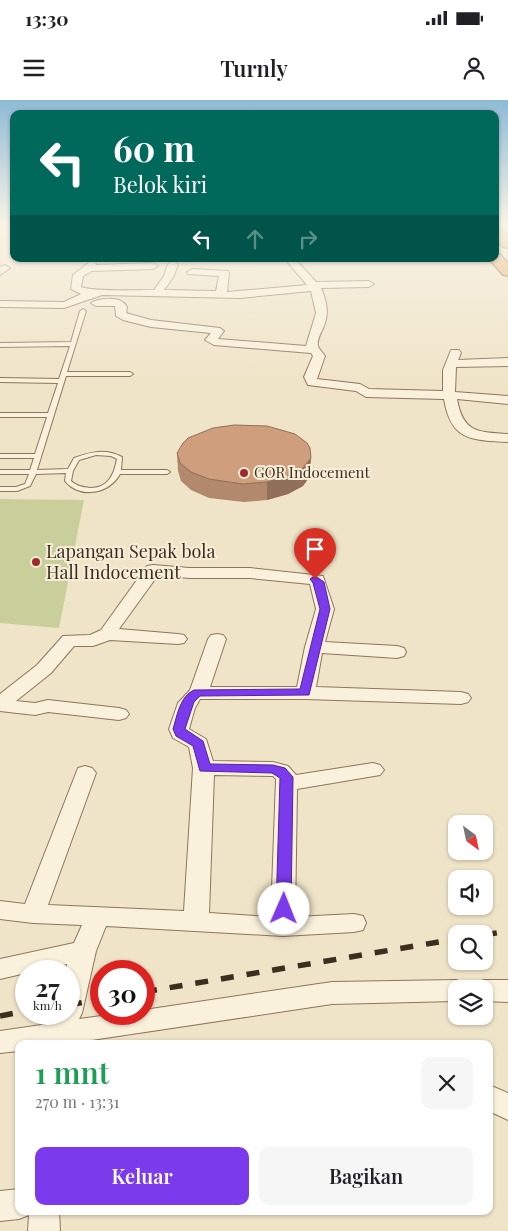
<!DOCTYPE html>
<html lang="id">
<meta charset="utf-8">
<style>
:root{--surface:#fff;--page:#f6f6f6;--text:#202124;--muted:#757577;--accent:#7c3aed}
body{margin:0;font-family:"Playfair Display",serif;background:var(--page);color:var(--text);height:100vh;display:flex;flex-direction:column;font-size:19px;white-space:nowrap}
*{box-sizing:border-box;margin:0}
p{font-size:16px;color:var(--muted)}
.icon{flex:none;width:28px;height:28px;fill:none;stroke:currentColor;stroke-width:2;stroke-linecap:round;stroke-linejoin:round}
.map{position:relative;flex:1;overflow:hidden}
.panel{position:absolute;left:15px;top:940px;width:478px;height:175px;display:flex;flex-direction:column;background:var(--surface);border-radius:10px;box-shadow:0 1px 4px #0004}
.panel>*{flex:none}
.hud{position:absolute;left:10px;top:10px;width:489px;height:152px;border-radius:10px;box-shadow:0 1px 4px #0004;background:#00695c;color:#fff;overflow:hidden}
.needle{width:32px;rotate:147deg}
.fabs{position:absolute;left:448px;top:715px;display:grid;gap:10px}
.fabs a{display:grid;place-items:center;width:45px;height:45px;border-radius:10px;background:var(--surface);box-shadow:0 1px 4px #0004;font-size:25px}
.speed{position:absolute;left:15px;top:860px;display:flex;gap:10px;font-size:25px;font-weight:700;text-align:center}
.speed>*{display:grid;place-content:center;width:65px;height:65px;border-radius:50%;background:var(--surface);box-shadow:0 1px 4px #0004;line-height:1}
.speed small{font-size:12px;font-weight:400}
.speed .limit{border:8px solid #d22;background:#fff;color:#111}
.pin{position:absolute;display:grid;place-items:center;width:42px;height:42px;color:#fff;margin:-51px -21px;border-radius:50% 50% 50% 0;rotate:-45deg;box-shadow:0 0 5px #0007}
.pin .icon{rotate:45deg}
.me{position:absolute;width:55px;margin:-28px;rotate:1deg;stroke-linejoin:round;filter:drop-shadow(0 0 4px #0008)}
.turn{display:flex;align-items:center;gap:18px;height:105px;padding:0 20px;font-size:22px}
.turn .icon{width:65px;height:65px;stroke-width:2.5}
.turn b{display:block;font-size:35px;line-height:42px}
.lanes{display:flex;align-items:center;height:48px;padding:0 20px;background:#0003;justify-content:center;gap:25px;direction:ltr}
.lanes .off{opacity:.35}
.round{display:grid;place-items:center;flex:none;width:52px;height:52px;border-radius:10px;background:var(--page)}
.summary{display:flex;align-items:center;justify-content:space-between;height:85px;padding:0 20px}
h1{font-size:30px;font-weight:600;line-height:38px;color:#1e9e55}
.button{display:flex;gap:10px;margin-top:auto;padding:10px 20px}
.button a{flex:1;height:58px;border-radius:10px;background:var(--accent);color:#fff;font-size:20px;font-weight:600;line-height:58px;text-align:center}
.button a+a{background:var(--page);color:var(--text)}
.status{display:flex;justify-content:space-between;align-items:center;height:35px;padding:0 25px;background:var(--surface);direction:ltr}
.status svg{height:14px;fill:currentColor}
header{display:flex;justify-content:space-between;align-items:center;height:65px;padding:0 20px;background:var(--surface);font-size:22px;font-weight:600}
.map>svg:first-child{display:block}
</style>
<div class="status"><b>13:30</b><svg viewBox="0 0 49 12"><path d="M0 12V9h3v3zM5 12V6h3v6zM10 12V3h3v9zM15 12V0h3v12zM26 1h20v11H26zM47 4h2v5h-2z"/></svg></div>
<header><svg class="icon" aria-label="menu" viewBox="0 0 24 24"><path d="M4 6h16M4 12h16M4 18h16"/></svg>Turnly<svg class="icon" aria-label="person" viewBox="0 0 24 24"><circle cx="12" cy="8" r="4"/><path d="M4 21q1-7 8-7t8 7"/></svg></header>
<div class="map">
<svg width="508" height="1131" viewBox="0 0 508 1131">
<rect width="100%" height="100%" fill="#f0e4c8"/>
<path fill="#c9cf9b" d="M 0,399 L 84,400 L 59,528 L 0,523 Z"/>
<g fill="none" stroke-linecap="round" stroke-linejoin="round">
<g stroke="#8d765c" stroke-width="2">
<path id="lane" d="M 83,209 L 86,211 L 67,272 L 130,272 L 133,274 L 130,276 L 66,276 L 37,370 L 68,369 L 74,358 C 91,352 105,348 122,357 L 121,370 L 167,370 L 170,372 L 167,374 L 120,374 C 109,394 80,399 65,381 L 66,373 L 36,374 L 30,386 L 17,391 L 0,391 L 0,387 L 16,387 L 25,384 L 29,374 L 0,374 L 0,370 L 30,370 L 34,358 L 0,358 L 0,354 L 35,354 L 47,317 L 0,317 L 0,313 L 48,313 L 58,283 L 0,282 L 0,278 L 59,279 L 70,246 L 0,247 L 0,243 L 71,242 L 80,211 ZM 96,355 L 111,356 L 117,359 C 114,375 108,388 90,388 C 82,387 77,386 71,381 L 73,371 L 79,360 Z"/>
</g>
<g stroke="#8d765c" stroke-width="2">
<g id="street">
<path d="M 285,159 L 295,159 L 316,182 L 369,181 L 374,184 L 369,187 L 321,188 C 326,199 329,211 325,223 C 323,230 316,240 318,246 C 319,249 323,253 325,256 L 317,279 L 360,284 L 369,289 L 443,291 L 443,270 L 451,250 L 459,250 L 461,253 L 458,260 L 508,258 L 508,266 L 456,267 L 455,292 L 508,296 L 508,304 L 457,299 C 463,333 478,332 508,334 L 508,342 C 471,340 451,341 444,299 L 366,297 L 356,291 L 308,285 L 304,277 L 313,256 L 311,253 L 214,245 L 205,240 L 211,233 L 151,227 L 123,220 L 116,216 L 115,206 L 96,206 L 91,203 C 96,199 114,197 121,201 C 123,202 126,205 127,207 L 126,213 L 151,220 L 220,228 L 224,231 L 218,239 L 306,246 L 316,213 L 311,191 L 240,198 L 102,195 L 64,208 L 0,207 L 0,201 L 64,202 L 81,194 L 71,189 L 73,175 L 92,160 L 95,161 L 96,165 L 153,163 L 158,166 L 153,169 L 92,171 L 83,176 L 81,187 C 97,192 136,190 154,190 L 164,176 L 168,164 L 173,161 L 178,164 L 174,176 L 164,190 L 216,191 L 219,176 L 188,174 L 187,172 L 192,169 L 228,171 L 229,173 L 227,192 L 307,185 Z"/>
<path d="M 5,165 L 10,168 L 0,175 L 0,167 Z"/>
<path d="M 153,465 L 189,468 L 250,468 L 323,476 L 334,509 L 325,542 L 397,546 L 404,548 L 406,552 L 404,556 L 397,558 L 322,553 L 316,587 L 461,592 L 468,594 L 471,598 L 468,602 L 461,604 L 305,599 L 200,599 L 195,608 L 189,629 L 206,639 L 213,661 L 273,662 L 288,666 L 296,675 L 373,663 L 380,665 L 384,670 L 380,675 L 297,689 L 295,817 L 354,814 L 363,816 L 366,823 L 363,830 L 354,832 L 283,836 L 106,826 L 96,851 L 82,913 L 79,919 L 116,914 L 144,914 L 144,910 L 332,882 L 456,880 L 465,884 L 468,889 L 456,889 L 456,901 L 332,904 L 65,944 L 19,944 L 19,951 L 0,953 L 0,931 L 62,922 L 56,914 L 69,914 L 69,871 L 66,871 L 67,864 L 36,871 L 26,871 L 26,873 L 0,879 L 0,859 L 74,843 L 82,825 L 33,823 L 0,819 L 0,801 L 25,804 L 78,668 L 85,666 L 92,668 L 96,673 L 48,805 L 184,811 L 193,668 L 189,647 L 173,638 L 169,629 L 178,603 L 190,590 L 208,539 L 211,535 L 217,534 L 223,535 L 226,539 L 210,587 L 297,587 L 305,547 L 316,509 L 310,484 L 250,478 L 189,478 L 158,475 L 119,529 L 178,534 L 184,535 L 187,539 L 184,543 L 178,544 L 110,540 L 93,546 L 74,546 L 51,573 L 16,601 L 35,603 L 48,600 L 119,608 L 126,610 L 129,614 L 126,618 L 119,620 L 48,612 L 35,615 L 0,611 L 0,594 L 37,565 L 63,536 L 90,535 L 101,530 L 147,466 ZM 214,675 L 273,676 L 276,679 L 271,817 L 209,813 Z"/>
<path d="M 484,880 L 508,880 L 508,902 L 484,901 L 484,889 L 472,889 L 475,884 Z"/>
<path d="M 489,985 L 508,993 L 508,1020 L 489,1011 Z"/>
<path d="M 19,1089 L 19,1111 L 59,1111 L 60,1131 L 28,1131 L 29,1115 L 19,1119 L 0,1121 L 0,1091 Z"/>
</g>
</g>
<g stroke="#5b4430" stroke-width="2">
<g id="highway">
<path d="M 495,127 L 500,128 L 508,136 L 508,148 L 503,147 L 495,139 Z"/>
<path d="M 495,153 L 500,154 L 508,163 L 508,176 L 503,175 L 489,159 L 495,159 Z"/>
</g>
</g>
<use href="#lane" fill="#faf1dc" fill-rule="evenodd"/>
<use href="#street" fill="#faf1dc" fill-rule="evenodd"/>
<use href="#highway" fill="#e0a458" fill-rule="evenodd"/>
<g stroke="#3d2e20" stroke-width="5.5" stroke-dasharray="13 13" stroke-linecap="butt">
<path d="M 484,835 L 508,831"/>
<path d="M 144,892 L 456,839"/>
<path d="M 69,905 L 101,899"/>
<path d="M 0,916 L 26,911"/>
</g>
</g>
<path fill="#b2896c" d="M 177,353 L 310,376 L 303,386 L 288,394 L 267,400 L 244,402 L 209,398 L 191,390 L 181,381 L 178,371 Z"/>
<path fill="#916f58" d="M 311,358 L 310,376 L 303,386 L 288,394 L 267,400 L 267,382 Z"/>
<path fill="#cf9f7d" stroke="#916f58" d="M 234,325 L 267,326 L 295,334 L 307,343 L 310,348 L 311,358 L 303,368 L 288,376 L 267,382 L 243,384 L 209,379 L 191,372 L 180,363 L 177,353 L 183,343 L 188,338 L 213,328 Z"/>
<linearGradient id="sky" x2="0" y2="1"><stop stop-color="#8fbad6"/><stop offset="0.44" stop-color="#f8f3e6"/><stop offset="1" stop-color="#f8f3e6" stop-opacity="0"/></linearGradient>
<rect width="508" height="280" fill="url(#sky)"/>
<path fill="#7c3aed" stroke="#51269a" d="M 315,476 L 324,482 L 330,509 L 309,595 L 200,596 L 194,602 L 185,629 L 203,641 L 210,664 L 273,665 L 285,668 L 293,677 L 291,809 L 289,813 L 284,815 L 278,813 L 276,809 L 280,678 L 272,673 L 200,671 L 193,646 L 176,636 L 173,629 C 177,616 180,596 194,590 L 300,589 L 320,509 L 313,483 L 310,479 Z"/>
<g fill="#9e2a2b" stroke="#f7eed8" stroke-width="2">
<circle cx="244" cy="373" r="5"/>
<circle cx="36" cy="462" r="5"/>
</g>
<g text-anchor="middle" stroke-width="4" stroke-linejoin="round" paint-order="stroke">
<g font-size="15" fill="#3d2e20" stroke="#f7eed8" text-anchor="start">
<text x="254" y="378">GOR Indocement</text>
</g>
<g font-size="18" fill="#3d2e20" stroke="#f7eed8" text-anchor="start">
<text x="46" y="458">Lapangan Sepak bola<tspan x="46" dy="21">Hall Indocement</tspan></text>
</g>
</g>
</svg>
<div class="fabs">
<a><svg class="needle" viewBox="-14 -14 28 28"><path d="M0-13l5 13h-10z" fill="#e53935"/><path d="M0 13l5-13h-10z" fill="#757577"/></svg></a>
<a><svg class="icon" aria-label="sound" viewBox="0 0 24 24"><path d="M4 9h4l5-4v14l-5-4H4zM17 9q2 3 0 6"/></svg></a>
<a><svg class="icon" aria-label="search" viewBox="0 0 24 24"><circle cx="10" cy="10" r="6"/><path d="M15 15l6 6"/></svg></a>
<a><svg class="icon" aria-label="layers" viewBox="0 0 24 24"><path d="M12 4l9 5-9 5-9-5zM3 14l9 5 9-5"/></svg></a>
</div>
<div class="speed"><div>27<small>km/h</small></div><div class="limit">30</div></div>
<div class="pin" style="left:315px;top:479px;background:#d93025"><svg class="icon" aria-label="arrive" viewBox="0 0 24 24"><path d="M6 21V4h12l-3 4 3 4H6"/></svg></div>
<svg class="me" style="left:284px;top:809px" viewBox="-20 -20 40 40"><circle r="19" fill="#fff"/><path d="M0-13L10 11 0 6-10 11z" fill="#7c3aed"/></svg>
<div class="hud">
<div class="turn"><svg class="icon" aria-label="left" viewBox="0 0 24 24"><path d="M17 20v-9H6M10 6l-5 5 5 5"/></svg><div><b>60 m</b>Belok kiri</div></div>
<div class="lanes"><svg class="icon" aria-label="left" viewBox="0 0 24 24"><path d="M17 20v-9H6M10 6l-5 5 5 5"/></svg><svg class="icon off" aria-label="ahead" viewBox="0 0 24 24"><path d="M12 20V5M6 11l6-6 6 6"/></svg><svg class="icon off" aria-label="right" viewBox="0 0 24 24"><path d="M7 20v-9h11M14 6l5 5-5 5"/></svg></div>
</div>
<section class="panel">
<div class="summary"><div><h1>1 mnt</h1><p>270 m · 13:31</p></div><a class="round"><svg class="icon" aria-label="close" viewBox="0 0 24 24"><path d="M6 6l12 12M18 6L6 18"/></svg></a></div>
<div class="button"><a>Keluar</a><a>Bagikan</a></div>
</section>
</div>
